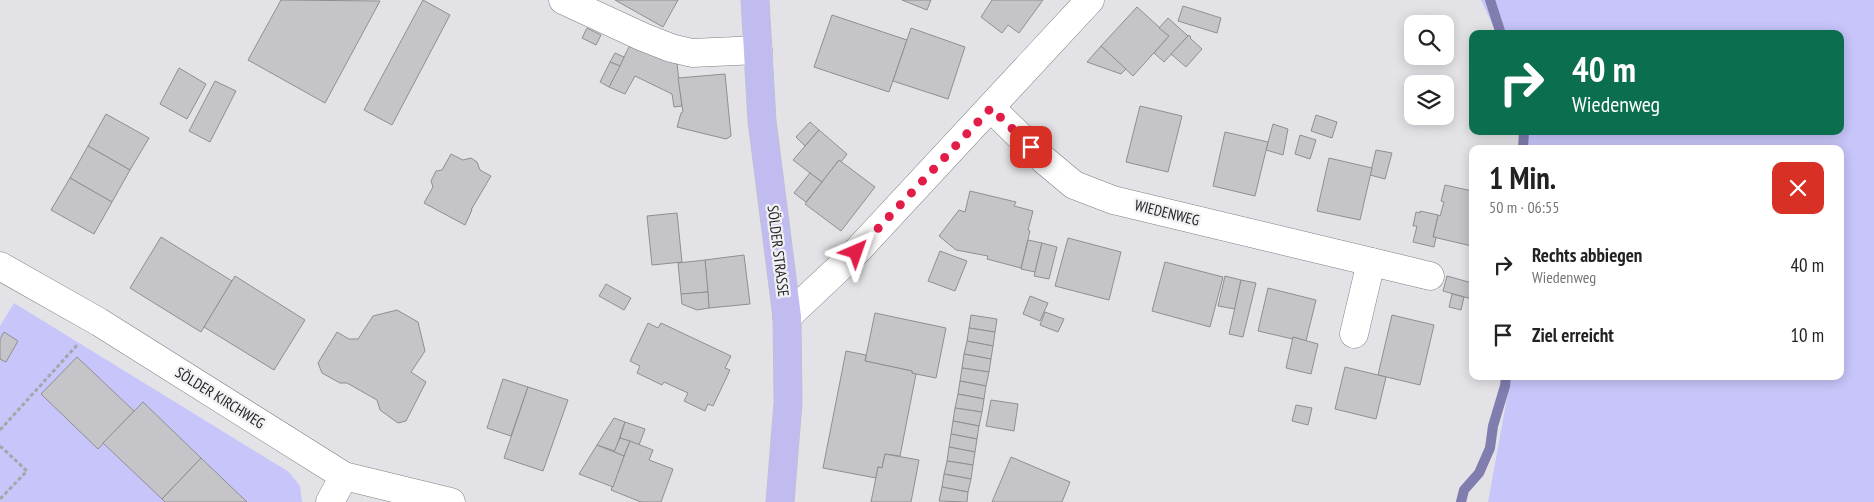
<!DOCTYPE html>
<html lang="de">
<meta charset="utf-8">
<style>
:root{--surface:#fff;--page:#f6f6f6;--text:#222;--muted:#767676}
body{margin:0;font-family:"PT Sans Narrow",sans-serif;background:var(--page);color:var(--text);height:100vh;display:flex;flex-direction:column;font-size:19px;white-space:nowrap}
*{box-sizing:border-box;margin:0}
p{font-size:16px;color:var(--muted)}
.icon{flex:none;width:28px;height:28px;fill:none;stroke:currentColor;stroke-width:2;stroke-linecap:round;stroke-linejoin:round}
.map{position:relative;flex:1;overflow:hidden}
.panel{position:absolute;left:1469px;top:145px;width:375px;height:235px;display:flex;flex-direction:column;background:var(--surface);border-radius:10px;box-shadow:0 2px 12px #0003}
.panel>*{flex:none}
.guide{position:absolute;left:1469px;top:30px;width:375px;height:105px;border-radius:10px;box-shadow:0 2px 12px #0003;background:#0b6e4f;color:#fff;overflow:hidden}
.tools{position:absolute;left:1404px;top:15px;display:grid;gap:10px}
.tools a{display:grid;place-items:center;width:50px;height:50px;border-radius:10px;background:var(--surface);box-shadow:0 2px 12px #0003;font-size:25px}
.pin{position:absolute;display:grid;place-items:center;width:42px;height:42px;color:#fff;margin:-21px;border-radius:10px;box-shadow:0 2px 8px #0006}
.me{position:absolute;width:55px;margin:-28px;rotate:43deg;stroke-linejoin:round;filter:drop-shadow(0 0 4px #0008)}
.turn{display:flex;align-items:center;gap:18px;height:105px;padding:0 20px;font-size:22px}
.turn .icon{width:65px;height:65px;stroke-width:2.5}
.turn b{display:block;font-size:35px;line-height:42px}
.round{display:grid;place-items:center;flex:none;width:52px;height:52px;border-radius:10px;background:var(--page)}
.headline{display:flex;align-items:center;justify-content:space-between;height:85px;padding:0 20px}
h1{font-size:30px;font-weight:800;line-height:38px}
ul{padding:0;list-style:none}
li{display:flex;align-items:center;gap:15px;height:70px;padding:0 20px}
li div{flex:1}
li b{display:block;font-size:19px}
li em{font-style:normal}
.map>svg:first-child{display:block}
</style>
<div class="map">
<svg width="1874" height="502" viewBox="0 0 1874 502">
<rect width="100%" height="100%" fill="#e3e3e7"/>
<g fill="#c7c5f9">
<path d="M 1481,0 L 1874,0 L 1874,502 L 1488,502 L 1511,376 L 1840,376 L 1840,149 L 1523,149 L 1521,131 L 1840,131 L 1840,34 L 1497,34 Z"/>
<path d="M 14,303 L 289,472 L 300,486 L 302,502 L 0,502 L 0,326 Z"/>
</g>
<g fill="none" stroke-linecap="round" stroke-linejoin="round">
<g stroke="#807daf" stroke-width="10">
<path d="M 1490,0 L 1501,34"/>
<path d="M 1523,149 L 1524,131"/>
<path d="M 1461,502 L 1464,490 L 1479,473 L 1490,448 L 1493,426 L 1505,386 L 1506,376"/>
</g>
</g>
<g fill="#c5c5c9" stroke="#8f8f93">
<path d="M 281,0 L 380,1 L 325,103 L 248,60 Z"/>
<path d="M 423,0 L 450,15 L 392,125 L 364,110 Z"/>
<path d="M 615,0 L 678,0 L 663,27 Z"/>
<path d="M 902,0 L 931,0 L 927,10 Z"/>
<path d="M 992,0 L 1043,0 L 1019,33 L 1008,25 L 1002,33 L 981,17 Z"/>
<path d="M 1183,6 L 1221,18 L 1217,33 L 1178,21 Z"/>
<path d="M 1137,7 L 1169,36 L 1133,76 L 1101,46 Z"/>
<path d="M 832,15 L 907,40 L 889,92 L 814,67 Z"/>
<path d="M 1168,18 L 1188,36 L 1164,62 L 1154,53 L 1169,36 L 1159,28 Z"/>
<path d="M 587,28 L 601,35 L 596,45 L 582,38 Z"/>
<path d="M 911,28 L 965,47 L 948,99 L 893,81 Z"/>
<path d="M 1189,35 L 1191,37 L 1190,38 L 1202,49 L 1186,67 L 1171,54 Z"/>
<path d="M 631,43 L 677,64 L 682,106 L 674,107 L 672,94 L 635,76 L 625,94 L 609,87 Z"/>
<path d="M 1101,46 L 1126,69 L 1121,74 L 1087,62 Z"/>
<path d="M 615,53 L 624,57 L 620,66 L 610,62 Z"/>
<path d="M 610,62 L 620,66 L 609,87 L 600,82 Z"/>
<path d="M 179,68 L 206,84 L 187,119 L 160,104 Z"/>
<path d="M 725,74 L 731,136 L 726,139 L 677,127 L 681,113 L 683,112 L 678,78 Z"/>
<path d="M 215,81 L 236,91 L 210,142 L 189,131 Z"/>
<path d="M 1140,106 L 1182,116 L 1168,172 L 1126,162 Z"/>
<path d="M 106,114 L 149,138 L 130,170 L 88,146 Z"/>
<path d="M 1316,115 L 1337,122 L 1332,138 L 1311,131 Z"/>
<path d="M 810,122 L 819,130 L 805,146 L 796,137 Z"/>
<path d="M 1273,124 L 1288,129 L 1283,155 L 1266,150 Z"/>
<path d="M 819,130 L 847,154 L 841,162 L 839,160 L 822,182 L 793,160 Z"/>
<path d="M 1225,132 L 1268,142 L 1255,196 L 1213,186 Z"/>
<path d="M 1300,135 L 1316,140 L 1310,159 L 1295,154 Z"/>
<path d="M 88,146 L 130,170 L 112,202 L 70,178 Z"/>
<path d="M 1376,150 L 1392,153 L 1385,179 L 1370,175 Z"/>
<path d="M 451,154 L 463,160 L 471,158 L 477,162 L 480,170 L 491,176 L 471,210 L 472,210 L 465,225 L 424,203 L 433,187 L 431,181 L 436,171 L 442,170 Z"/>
<path d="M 1329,158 L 1372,168 L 1360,220 L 1317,211 Z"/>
<path d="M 839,160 L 875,187 L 841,231 L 805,204 Z"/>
<path d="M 810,173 L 822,182 L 806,202 L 794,193 Z"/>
<path d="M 70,178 L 112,202 L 94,234 L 51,210 Z"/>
<path d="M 1445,185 L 1472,191 L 1472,246 L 1433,237 L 1438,215 L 1440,216 L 1444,202 L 1441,201 Z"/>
<path d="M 970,191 L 1016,202 L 1014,206 L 1033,211 L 1028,230 L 1030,231 L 1021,268 L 987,259 L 988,256 L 956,250 L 939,236 L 959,210 L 965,212 Z"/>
<path d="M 1420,211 L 1438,215 L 1433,237 L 1436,237 L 1434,247 L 1413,242 L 1417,226 L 1413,226 L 1416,212 L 1420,213 Z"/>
<path d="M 677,213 L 682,262 L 652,265 L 647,216 Z"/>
<path d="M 161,237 L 232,281 L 201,332 L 130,288 Z"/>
<path d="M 1068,238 L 1121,252 L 1109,300 L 1055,286 Z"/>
<path d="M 1028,240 L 1042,243 L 1035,272 L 1021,269 Z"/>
<path d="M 1042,243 L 1057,247 L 1049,279 L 1034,276 Z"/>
<path d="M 940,251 L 967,261 L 955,291 L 928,281 Z"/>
<path d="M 744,255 L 750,304 L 709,308 L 705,260 Z"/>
<path d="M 705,260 L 708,292 L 681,294 L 678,263 Z"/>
<path d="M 1165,262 L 1223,277 L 1210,327 L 1152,311 Z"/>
<path d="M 235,276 L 305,320 L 274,370 L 204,327 Z"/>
<path d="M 1225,276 L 1241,280 L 1235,309 L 1218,306 Z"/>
<path d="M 1447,276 L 1472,283 L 1472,299 L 1443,291 Z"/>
<path d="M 1241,280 L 1256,283 L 1243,337 L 1229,334 Z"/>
<path d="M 606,284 L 631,298 L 624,310 L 599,296 Z"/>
<path d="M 1268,288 L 1316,300 L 1306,341 L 1293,337 L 1293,339 L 1258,331 Z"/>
<path d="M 708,292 L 709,308 L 697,310 L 682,304 L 681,294 Z"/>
<path d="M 1452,294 L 1464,297 L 1461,310 L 1449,307 Z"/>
<path d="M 1030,296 L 1048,303 L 1040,321 L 1023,314 Z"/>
<path d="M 397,310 L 418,322 L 425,351 L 411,372 L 426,382 L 406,421 L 398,423 L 380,410 L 377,400 L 347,383 L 340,383 L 322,373 L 318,363 L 337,332 L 349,339 L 358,339 L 373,316 Z"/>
<path d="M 1045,312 L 1064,319 L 1058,332 L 1040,325 Z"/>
<path d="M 875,313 L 946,328 L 936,378 L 916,374 L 912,373 L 912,371 L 865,361 Z"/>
<path d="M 971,315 L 997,319 L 995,332 L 969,328 Z"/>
<path d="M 1392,315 L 1434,325 L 1420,385 L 1378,375 Z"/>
<path d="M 648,323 L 658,328 L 661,323 L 731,356 L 725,368 L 730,370 L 713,406 L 708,404 L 705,411 L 684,401 L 688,393 L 664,382 L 662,385 L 637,373 L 640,366 L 630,361 Z"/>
<path d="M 969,328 L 995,332 L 993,346 L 967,341 Z"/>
<path d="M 4,332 L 18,341 L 6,362 L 0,359 L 0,339 Z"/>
<path d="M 1293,337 L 1318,344 L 1311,374 L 1286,368 Z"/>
<path d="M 967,341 L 993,346 L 991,359 L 964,354 Z"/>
<path d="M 846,351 L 866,355 L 865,361 L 912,371 L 912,373 L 916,374 L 900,456 L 885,454 L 882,468 L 878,467 L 876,478 L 823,468 Z"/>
<path d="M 964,354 L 991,359 L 989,372 L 962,368 Z"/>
<path d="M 77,357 L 134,411 L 98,449 L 41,394 Z"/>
<path d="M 1345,367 L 1386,377 L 1376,419 L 1335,409 Z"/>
<path d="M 962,368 L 989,372 L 986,386 L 960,381 Z"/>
<path d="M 503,379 L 528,387 L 511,436 L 487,428 Z"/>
<path d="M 960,381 L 986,386 L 984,399 L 958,394 Z"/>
<path d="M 528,387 L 568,400 L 543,471 L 504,458 Z"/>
<path d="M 958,394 L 984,399 L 982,412 L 955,408 Z"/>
<path d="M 991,400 L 1018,404 L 1014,431 L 986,426 Z"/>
<path d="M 143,402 L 201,458 L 162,499 L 103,443 Z"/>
<path d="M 1296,405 L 1312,408 L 1308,425 L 1292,421 Z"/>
<path d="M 955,408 L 982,412 L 979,426 L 953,421 Z"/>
<path d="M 614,418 L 625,422 L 615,451 L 597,445 Z"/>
<path d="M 953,421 L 979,426 L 977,439 L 951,434 Z"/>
<path d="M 625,422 L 645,429 L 639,445 L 620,438 Z"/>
<path d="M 951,434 L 977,439 L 975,452 L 949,447 Z"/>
<path d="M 620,438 L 630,441 L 624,456 L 614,452 Z"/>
<path d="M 630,441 L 653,450 L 649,460 L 673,469 L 661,502 L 641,502 L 611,490 Z"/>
<path d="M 597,445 L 624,456 L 613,487 L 579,474 Z"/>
<path d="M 949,447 L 975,452 L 973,465 L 947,461 Z"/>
<path d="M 885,454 L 919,460 L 911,502 L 871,502 L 878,467 L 882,468 Z"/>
<path d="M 1011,457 L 1070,482 L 1062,502 L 992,502 Z"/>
<path d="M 201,458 L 247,502 L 165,502 L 162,499 Z"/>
<path d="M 947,461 L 973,465 L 971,479 L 944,474 Z"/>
<path d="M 944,474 L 971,479 L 968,492 L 942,487 Z"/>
<path d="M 942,487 L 968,492 L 967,502 L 939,501 Z"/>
</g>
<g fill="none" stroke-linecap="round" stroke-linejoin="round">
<g stroke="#7f7f82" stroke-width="29">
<g id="minor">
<path d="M 563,0 L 643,37 L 671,48 L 692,53 L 758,50"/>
<path d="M 991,108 L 1044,160 L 1074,185 L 1113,200 L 1430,276"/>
<path d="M 0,266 L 99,322 L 344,476 L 451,502"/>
<path d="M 787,317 L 856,252 L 1090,0"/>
<path d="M 1354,334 L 1371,262"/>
<path d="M 330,502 L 344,476"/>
</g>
</g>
<g stroke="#c2c2c2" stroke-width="29">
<path id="major" d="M 755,0 L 762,121 L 787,317 L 788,403 L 780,502"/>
</g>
<g stroke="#a6a6a9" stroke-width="3" stroke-dasharray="4 2.5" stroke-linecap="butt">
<path d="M 0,430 L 78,344"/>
<path d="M 0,446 L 27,471 L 0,499"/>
</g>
<use href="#minor" stroke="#fff" stroke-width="28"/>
<use href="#major" stroke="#c1bcf0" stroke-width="28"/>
</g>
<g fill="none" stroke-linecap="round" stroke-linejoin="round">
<path stroke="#e11d48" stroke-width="9" stroke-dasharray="0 16.2" d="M 856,252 L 991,108 L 1031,147"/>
</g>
<g text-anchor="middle" stroke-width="4.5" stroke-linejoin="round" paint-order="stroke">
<g font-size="15" fill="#242425" stroke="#f1f1f4">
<text transform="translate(1167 213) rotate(14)" y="5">WIEDENWEG</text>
<text transform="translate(778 251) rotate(83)" y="5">SÖLDER STRASSE</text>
<text transform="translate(220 398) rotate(32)" y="5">SÖLDER KIRCHWEG</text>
</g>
</g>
</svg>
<div class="tools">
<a><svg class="icon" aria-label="search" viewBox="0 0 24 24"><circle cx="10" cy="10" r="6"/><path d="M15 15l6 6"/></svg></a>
<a><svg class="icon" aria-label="layers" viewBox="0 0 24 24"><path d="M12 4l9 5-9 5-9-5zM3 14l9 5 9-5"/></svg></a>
</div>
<div class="pin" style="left:1031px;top:147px;background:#d93025"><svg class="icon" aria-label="arrive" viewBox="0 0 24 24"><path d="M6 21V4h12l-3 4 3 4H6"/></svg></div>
<svg class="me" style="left:856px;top:252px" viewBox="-20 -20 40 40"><path d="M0-17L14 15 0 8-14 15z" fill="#e11d48" stroke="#fff" stroke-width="4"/></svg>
<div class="guide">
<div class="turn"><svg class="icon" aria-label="right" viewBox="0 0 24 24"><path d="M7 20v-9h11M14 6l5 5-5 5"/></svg><div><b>40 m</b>Wiedenweg</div></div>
</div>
<section class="panel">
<div class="headline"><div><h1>1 Min.</h1><p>50 m · 06:55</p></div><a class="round" style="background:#d93025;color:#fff"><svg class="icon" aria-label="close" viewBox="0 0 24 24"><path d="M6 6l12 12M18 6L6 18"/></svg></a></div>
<ul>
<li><svg class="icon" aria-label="right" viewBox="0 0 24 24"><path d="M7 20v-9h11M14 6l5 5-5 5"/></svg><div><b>Rechts abbiegen</b><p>Wiedenweg</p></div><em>40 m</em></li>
<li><svg class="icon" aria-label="arrive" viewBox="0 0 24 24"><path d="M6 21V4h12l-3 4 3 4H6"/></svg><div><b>Ziel erreicht</b></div><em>10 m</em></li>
</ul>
</section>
</div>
